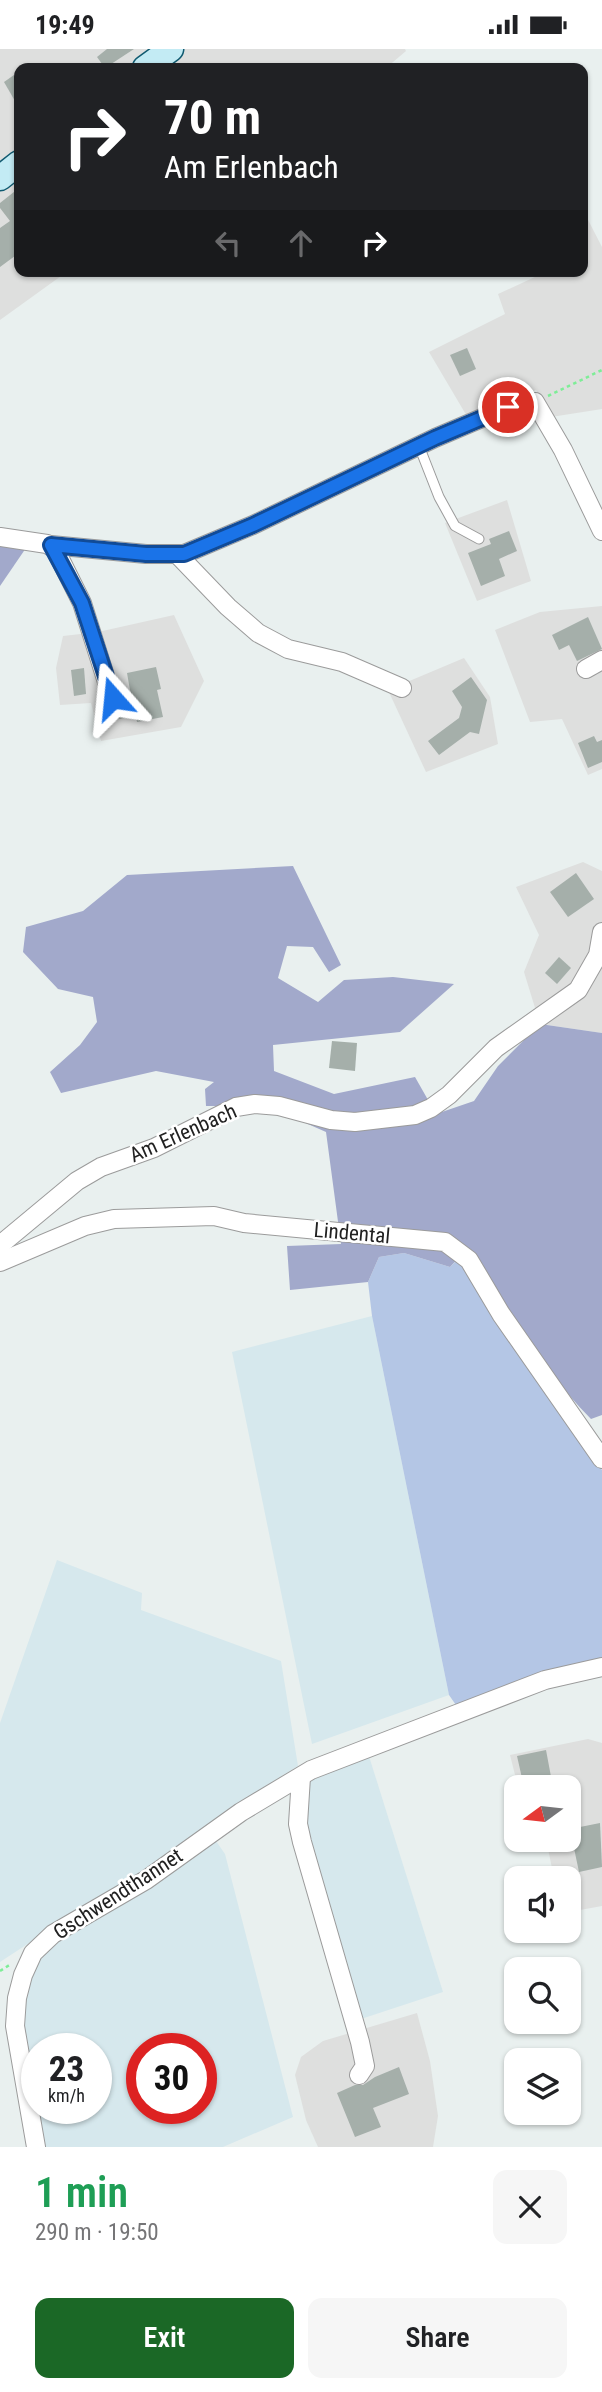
<!DOCTYPE html>
<meta charset="utf-8">
<style>
:root{--surface:#fff;--page:#f6f6f6;--text:#202124;--muted:#757577;--accent:#1b6826}
body{margin:0;font-family:"Roboto Condensed",sans-serif;background:var(--page);color:var(--text);height:100vh;display:flex;flex-direction:column;font-size:26px;white-space:nowrap}
*{box-sizing:border-box;margin:0}
p{font-size:23px;color:var(--muted)}
.icon{flex:none;width:38px;height:38px;fill:none;stroke:currentColor;stroke-width:2;stroke-linecap:round;stroke-linejoin:round}
.map{position:relative;height:2098px;overflow:hidden}
.sheet{display:flex;flex-direction:column;background:var(--surface);flex:1}
.sheet>*{flex:none}
.hud{position:absolute;left:14px;top:14px;width:574px;height:214px;border-radius:14px;box-shadow:0 2px 5px #0004;background:#202124;color:#fff;overflow:hidden}
.needle{width:46px;rotate:255deg}
.fabs{position:absolute;left:504px;top:1726px;display:grid;gap:14px}
.fabs a{display:grid;place-items:center;width:77px;height:77px;border-radius:14px;background:var(--surface);box-shadow:0 2px 5px #0004;font-size:35px}
.speed{position:absolute;left:21px;top:1984px;display:flex;gap:14px;font-size:35px;font-weight:700;text-align:center}
.speed>*{display:grid;place-content:center;width:91px;height:91px;border-radius:50%;background:var(--surface);box-shadow:0 2px 5px #0004;line-height:1}
.speed small{font-size:18px;font-weight:400}
.speed .limit{border:10px solid #d22;background:#fff;color:#111}
.pin{position:absolute;display:grid;place-items:center;width:60px;height:60px;color:#fff;margin:-30px;border:4px solid #fff;border-radius:50%;box-shadow:0 2px 7px #0007}
.me{position:absolute;width:77px;margin:-38px;rotate:342deg;stroke-linejoin:round;filter:drop-shadow(0 0 5px #0008)}
.turn{display:flex;align-items:center;gap:24px;height:147px;padding:0 35px;font-size:32px}
.turn .icon{width:91px;height:91px;stroke-width:2.5}
.turn b{display:block;font-size:49px;line-height:60px}
.lanes{display:flex;align-items:center;height:66px;padding:0 35px;background:#0003;justify-content:center;gap:35px;direction:ltr}
.lanes .off{opacity:.35}
.round{display:grid;place-items:center;flex:none;width:74px;height:74px;border-radius:14px;background:var(--page)}
.headline{display:flex;align-items:center;justify-content:space-between;height:119px;padding:0 35px}
h1{font-size:42px;font-weight:600;line-height:52px;color:#1e9e55}
.button{display:flex;gap:14px;margin-top:auto;padding:14px 35px}
.button a{flex:1;height:80px;border-radius:14px;background:var(--accent);color:#fff;font-size:28px;font-weight:600;line-height:80px;text-align:center}
.button a+a{background:var(--page);color:var(--text)}
.status{display:flex;justify-content:space-between;align-items:center;height:49px;padding:0 35px;background:var(--surface);direction:ltr}
.status svg{height:19px;fill:currentColor}
.map>svg:first-child{display:block}
</style>
<div class="status"><b>19:49</b><svg viewBox="0 0 49 12"><path d="M0 12V9h3v3zM5 12V6h3v6zM10 12V3h3v9zM15 12V0h3v12zM26 1h20v11H26zM47 4h2v5h-2z"/></svg></div>
<div class="map">
<svg width="602" height="2098" viewBox="0 0 602 2098">
<rect width="100%" height="100%" fill="#e9f0ef"/>
<g fill="#dedfde">
<path d="M 0,0 L 405,0 L 406,2 L 386,19 L 19,19 L 19,222 L 68,222 L 0,271 Z"/>
<path d="M 583,161 L 602,198 L 602,360 L 551,368 L 536,341 L 468,369 L 429,303 L 505,265 L 498,245 L 537,227 L 535,222 L 583,222 Z"/>
<path d="M 507,451 L 531,532 L 477,552 L 445,474 Z"/>
<path d="M 602,557 L 602,720 L 588,726 L 562,670 L 530,673 L 495,581 L 540,563 Z"/>
<path d="M 174,566 L 204,632 L 181,678 L 101,692 L 91,654 L 60,656 L 56,619 L 63,587 L 98,583 Z"/>
<path d="M 464,609 L 490,648 L 498,695 L 426,723 L 388,641 Z"/>
<path d="M 583,813 L 602,822 L 602,984 L 540,975 L 524,923 L 539,886 L 516,838 Z"/>
<path d="M 588,1690 L 602,1694 L 602,1857 L 569,1863 L 569,1829 L 554,1829 L 546,1790 L 569,1790 L 569,1738 L 518,1738 L 510,1706 Z"/>
<path d="M 417,1964 L 430,2012 L 438,2067 L 433,2098 L 318,2098 L 306,2071 L 295,2026 L 301,2008 L 323,1992 Z"/>
</g>
<g fill="#d6e8ed" fill-rule="evenodd">
<path d="M 372,1267 L 449,1646 L 312,1695 L 232,1303 Z"/>
<path d="M 57,1511 L 142,1544 L 141,1561 L 281,1612 L 298,1717 L 236,1755 L 142,1826 L 49,1881 L 0,1913 L 0,1674 Z"/>
<path d="M 368,1704 L 443,1943 L 361,1970 L 302,1774 L 302,1742 L 312,1726 Z"/>
<path d="M 216,1792 L 225,1805 L 293,2068 L 223,2098 L 40,2098 L 21,1979 L 22,1948 L 34,1917 L 56,1889 L 149,1835 ZM 37,2000 L 96,2000 L 96,2060 L 37,2060 ZM 142,2000 L 201,2000 L 201,2060 L 142,2060 Z"/>
</g>
<path fill="#b4c6e5" d="M 404,1204 L 450,1218 L 457,1211 L 467,1223 L 602,1421 L 602,1611 L 458,1659 L 449,1646 L 372,1267 L 368,1233 L 379,1208 Z"/>
<g fill="#a2a9cb">
<path d="M 0,492 L 28,496 L 0,537 Z"/>
<path d="M 293,817 L 341,916 L 329,923 L 313,898 L 287,897 L 278,929 L 318,953 L 344,931 L 393,928 L 454,935 L 400,983 L 273,996 L 274,1022 L 334,1045 L 415,1028 L 436,1065 L 474,1052 L 498,1017 L 540,975 L 602,984 L 602,1366 L 591,1370 C 545,1324 503,1255 467,1200 L 450,1218 L 404,1204 L 379,1208 L 368,1233 L 290,1241 L 287,1197 L 341,1195 L 326,1083 L 267,1057 L 206,1057 L 205,1040 L 214,1033 L 156,1022 L 61,1044 L 50,1023 L 80,996 L 97,973 L 93,948 L 58,940 L 23,903 L 26,878 L 83,862 L 127,826 Z"/>
</g>
<g fill="#a5afaa">
<path d="M 107,0 L 134,0 L 105,19 L 97,8 Z"/>
<path d="M 14,26 L 19,35 L 19,59 L 4,33 Z"/>
<path d="M 19,139 L 19,204 L 0,218 L 0,179 L 10,172 L 0,159 L 0,154 Z"/>
<path d="M 467,299 L 476,320 L 460,327 L 450,306 Z"/>
<path d="M 509,482 L 517,502 L 499,510 L 505,527 L 481,537 L 468,504 L 491,495 L 489,490 Z"/>
<path d="M 588,568 L 602,600 L 577,612 L 569,596 L 559,601 L 552,586 Z"/>
<path d="M 156,618 L 161,640 L 157,641 L 163,668 L 137,673 L 136,666 L 107,673 L 105,658 L 116,660 L 121,656 L 123,649 L 131,647 L 127,624 Z"/>
<path d="M 84,619 L 86,645 L 74,647 L 71,621 Z"/>
<path d="M 471,628 L 487,651 L 479,685 L 470,683 L 439,706 L 428,692 L 459,669 L 462,658 L 452,642 Z"/>
<path d="M 594,687 L 597,693 L 602,691 L 602,713 L 588,719 L 578,694 Z"/>
<path d="M 576,824 L 594,850 L 568,868 L 550,843 Z"/>
<path d="M 559,908 L 571,919 L 557,935 L 545,924 Z"/>
<path d="M 332,992 L 357,994 L 355,1022 L 329,1019 Z"/>
<path d="M 546,1701 L 552,1733 L 524,1738 L 517,1707 Z"/>
<path d="M 600,1774 L 602,1818 L 579,1823 L 570,1780 Z"/>
<path d="M 399,2018 L 409,2045 L 373,2059 L 381,2078 L 355,2088 L 337,2044 L 355,2036 L 363,2036 L 375,2028 Z"/>
</g>
<g fill="none" stroke-linecap="round" stroke-linejoin="round">
<g stroke="#9b9b9b" stroke-width="11">
<path id="lane" d="M 419,397 L 439,448 L 455,477 L 479,490"/>
</g>
<g stroke="#9b9b9b" stroke-width="20">
<g id="street">
<path d="M 0,488 L 47,495 L 55,500 L 82,554 L 112,649"/>
<path d="M 51,496 L 146,505 L 184,505 L 253,476 L 435,389 L 508,358 L 535,353 L 563,401 L 602,482"/>
<path d="M 177,505 L 228,558 L 258,584 L 288,600 L 342,613 L 402,639"/>
<path d="M 586,620 L 602,611"/>
<path d="M 0,1196 L 77,1132 L 101,1118 L 154,1099 L 236,1058 L 255,1055 L 279,1057 L 331,1071 L 355,1073 L 415,1066 L 431,1059 L 449,1046 L 496,999 L 578,941 L 598,906 L 602,883"/>
<path d="M 0,1213 L 85,1177 L 114,1170 L 214,1167 L 244,1174 L 445,1193 L 469,1211 L 501,1265 L 602,1410"/>
<path d="M 301,1728 L 298,1775 L 302,1793 L 360,1993 L 365,2017 L 359,2026"/>
<path d="M 36,2098 L 15,1977 L 17,1949 L 23,1926 L 33,1904 L 53,1885 L 146,1831 L 241,1763 L 311,1721 L 545,1631 L 602,1618"/>
</g>
</g>
<g stroke="#105a70" stroke-width="27">
<g id="secondary">
<path d="M 145,19 L 171,0"/>
<path d="M 0,129 L 19,114"/>
</g>
</g>
<g stroke="#7eed97" stroke-width="2.5" stroke-dasharray="3.5 3.5" stroke-linecap="butt">
<path d="M 548,347 L 602,321"/>
<path d="M 0,1922 L 11,1915"/>
</g>
<use href="#lane" stroke="#fff" stroke-width="9"/>
<use href="#street" stroke="#fff" stroke-width="18"/>
<use href="#secondary" stroke="#c3ebf4" stroke-width="24"/>
</g>
<g fill="none" stroke-linecap="round" stroke-linejoin="round">
<g stroke="#114b97" stroke-width="18">
<path id="route" d="M 113,649 L 82,554 L 51,496 L 146,505 L 184,505 L 253,476 L 435,389 L 508,358"/>
</g>
<use href="#route" stroke="#1a73e8" stroke-width="12"/>
</g>
<g text-anchor="middle" stroke-width="5" stroke-linejoin="round" paint-order="stroke">
<g font-size="21" fill="#212121" stroke="#fff">
<text transform="translate(183 1084) rotate(-24)" y="7">Am Erlenbach</text>
<text transform="translate(352 1184) rotate(5)" y="7">Lindental</text>
<text transform="translate(118 1845) rotate(-33)" y="7">Gschwendthannet</text>
</g>
</g>
</svg>
<div class="fabs">
<a><svg class="needle" viewBox="-14 -14 28 28"><path d="M0-13l5 13h-10z" fill="#e53935"/><path d="M0 13l5-13h-10z" fill="#757577"/></svg></a>
<a><svg class="icon" aria-label="sound" viewBox="0 0 24 24"><path d="M4 9h4l5-4v14l-5-4H4zM17 9q2 3 0 6"/></svg></a>
<a><svg class="icon" aria-label="search" viewBox="0 0 24 24"><circle cx="10" cy="10" r="6"/><path d="M15 15l6 6"/></svg></a>
<a><svg class="icon" aria-label="layers" viewBox="0 0 24 24"><path d="M12 4l9 5-9 5-9-5zM3 14l9 5 9-5"/></svg></a>
</div>
<div class="speed"><div>23<small>km/h</small></div><div class="limit">30</div></div>
<div class="pin" style="left:508px;top:358px;background:#d93025"><svg class="icon" aria-label="arrive" viewBox="0 0 24 24"><path d="M6 21V4h12l-3 4 3 4H6"/></svg></div>
<svg class="me" style="left:113px;top:649px" viewBox="-20 -20 40 40"><path d="M0-17L14 15 0 8-14 15z" fill="#1a73e8" stroke="#fff" stroke-width="4"/></svg>
<div class="hud">
<div class="turn"><svg class="icon" aria-label="right" viewBox="0 0 24 24"><path d="M7 20v-9h11M14 6l5 5-5 5"/></svg><div><b>70 m</b>Am Erlenbach</div></div>
<div class="lanes"><svg class="icon off" aria-label="left" viewBox="0 0 24 24"><path d="M17 20v-9H6M10 6l-5 5 5 5"/></svg><svg class="icon off" aria-label="ahead" viewBox="0 0 24 24"><path d="M12 20V5M6 11l6-6 6 6"/></svg><svg class="icon" aria-label="right" viewBox="0 0 24 24"><path d="M7 20v-9h11M14 6l5 5-5 5"/></svg></div>
</div>
</div>
<section class="sheet">
<div class="headline"><div><h1>1 min</h1><p>290 m · 19:50</p></div><a class="round"><svg class="icon" aria-label="close" viewBox="0 0 24 24"><path d="M6 6l12 12M18 6L6 18"/></svg></a></div>
<div class="button"><a>Exit</a><a>Share</a></div>
</section>
